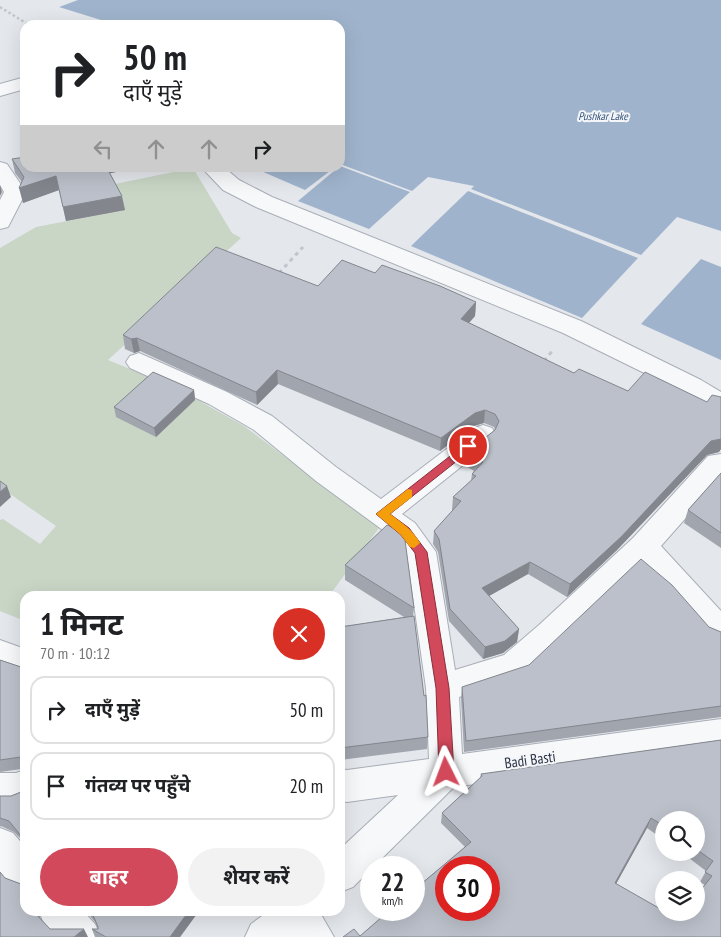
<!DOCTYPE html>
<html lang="hi">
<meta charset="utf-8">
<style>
:root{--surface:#fff;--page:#f2f2f2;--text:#202124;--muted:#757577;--line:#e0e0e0;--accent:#d1495b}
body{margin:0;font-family:"PT Sans Narrow","Noto Sans Devanagari",sans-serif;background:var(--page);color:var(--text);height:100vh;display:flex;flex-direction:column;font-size:19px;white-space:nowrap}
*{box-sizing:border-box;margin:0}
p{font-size:16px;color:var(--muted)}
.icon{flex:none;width:28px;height:28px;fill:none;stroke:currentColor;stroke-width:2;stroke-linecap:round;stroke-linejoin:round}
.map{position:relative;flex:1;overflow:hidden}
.sheet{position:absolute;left:20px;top:591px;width:325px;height:325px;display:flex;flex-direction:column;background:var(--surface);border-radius:15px;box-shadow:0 5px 20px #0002}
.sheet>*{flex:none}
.hud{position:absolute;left:20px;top:20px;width:325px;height:152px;border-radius:15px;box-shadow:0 5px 20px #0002;background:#fff;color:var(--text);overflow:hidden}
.tools{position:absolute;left:655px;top:811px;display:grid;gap:10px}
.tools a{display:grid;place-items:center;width:50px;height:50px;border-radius:50%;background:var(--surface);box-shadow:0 5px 20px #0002;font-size:25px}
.speed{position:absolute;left:360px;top:856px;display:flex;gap:10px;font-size:25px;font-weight:700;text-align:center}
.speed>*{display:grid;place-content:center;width:65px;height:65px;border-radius:50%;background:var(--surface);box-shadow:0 5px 20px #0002;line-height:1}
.speed small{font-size:12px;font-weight:400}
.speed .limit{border:8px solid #d22;background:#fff;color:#111}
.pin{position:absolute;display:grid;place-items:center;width:42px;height:42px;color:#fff;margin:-21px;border:2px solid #fff;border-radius:50%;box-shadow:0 1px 5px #0007}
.me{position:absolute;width:55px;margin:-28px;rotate:357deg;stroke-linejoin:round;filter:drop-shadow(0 0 4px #0008)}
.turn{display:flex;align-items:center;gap:18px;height:105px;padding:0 20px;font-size:22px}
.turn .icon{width:65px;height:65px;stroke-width:2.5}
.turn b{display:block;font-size:35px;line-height:42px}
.lanes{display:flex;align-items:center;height:48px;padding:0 20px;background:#0003;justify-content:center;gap:25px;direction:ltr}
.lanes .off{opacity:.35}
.round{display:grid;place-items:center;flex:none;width:52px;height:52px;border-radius:26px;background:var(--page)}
.summary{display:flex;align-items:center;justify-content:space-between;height:85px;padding:0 20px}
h1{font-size:30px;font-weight:700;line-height:38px}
.action{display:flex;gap:10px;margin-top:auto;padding:10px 20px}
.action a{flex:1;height:58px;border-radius:30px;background:var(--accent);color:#fff;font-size:20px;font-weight:700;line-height:58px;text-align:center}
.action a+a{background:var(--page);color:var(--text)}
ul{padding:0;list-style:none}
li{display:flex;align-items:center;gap:15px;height:68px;margin:0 10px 8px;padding:0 10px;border:2px solid var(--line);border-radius:15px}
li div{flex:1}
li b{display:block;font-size:19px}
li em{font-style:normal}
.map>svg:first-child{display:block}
</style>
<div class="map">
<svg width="721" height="937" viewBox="0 0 721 937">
<rect width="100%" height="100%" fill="#e4e7ec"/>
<path fill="#c9d6c5" d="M 193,168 L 232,233 L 241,238 L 108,360 L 157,380 L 156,437 L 196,399 L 244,426 L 379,528 L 329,596 L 25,596 L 25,621 L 0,611 L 0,520 L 3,519 L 40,544 L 56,526 L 0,487 L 0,248 L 36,227 L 124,210 L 115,184 Z"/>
<g fill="#9fb4cc">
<path d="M 78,0 L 721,0 L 721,231 L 677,217 L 641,255 L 471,189 L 474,186 L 428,177 L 412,191 L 340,164 L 340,25 L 117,25 L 59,7 Z"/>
<path d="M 340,166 L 410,192 L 369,229 L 298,201 Z"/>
<path d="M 254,168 L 334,168 L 305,190 Z"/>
<path d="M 468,191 L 638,258 L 582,318 L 411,246 Z"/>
<path d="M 701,259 L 721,267 L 721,360 L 641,324 Z"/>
</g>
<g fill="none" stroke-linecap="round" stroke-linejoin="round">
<g stroke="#a9aeb7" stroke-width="2">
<g id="minor">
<path d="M 25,77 L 25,89 L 0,96 L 0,84 Z"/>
<path d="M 0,162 L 7,164 L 26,192 L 8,227 L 0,229 L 0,200 L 4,192 L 0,185 Z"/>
<path d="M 202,168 L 225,168 L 239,180 L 272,197 L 581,321 L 701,380 L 721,392 L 721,407 L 715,409 L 706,406 L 683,392 L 563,333 L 256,207 L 223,190 Z"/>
<path d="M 139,353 L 227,392 L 272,416 L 336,467 L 381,499 L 474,428 L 483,425 L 492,428 L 496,435 L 492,442 L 402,514 L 415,523 L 436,552 L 455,670 L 504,655 L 539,625 L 633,538 L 708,456 L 721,454 L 721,478 L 661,546 L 721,611 L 721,645 L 710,641 L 642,565 L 525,675 L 459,697 L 462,754 L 721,719 L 721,749 L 454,787 L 353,887 L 340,892 L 340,849 L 398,795 L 347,802 L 340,801 L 340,769 L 347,770 L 429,759 L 426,688 L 407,555 L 395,539 L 316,481 L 254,430 L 209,404 L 130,368 L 126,362 L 130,356 Z"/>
<path d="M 0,640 L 25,649 L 25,677 L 0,667 Z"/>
<path d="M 25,770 L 25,802 L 16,805 L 0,805 L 0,773 L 16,773 Z"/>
<path d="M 0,828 L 13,833 L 25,847 L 25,892 L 12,887 L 0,872 Z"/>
<path d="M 39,911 L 83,911 L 95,924 L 101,937 L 56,937 L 44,924 Z"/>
<path d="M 269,911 L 319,911 L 334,937 L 245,937 L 251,924 Z"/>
</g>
</g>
<path stroke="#c2c5cb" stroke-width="2.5" stroke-dasharray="2.5 2.5" stroke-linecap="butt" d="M 0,7 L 29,25"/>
<g stroke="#c2c5cb" stroke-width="3" stroke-dasharray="4 4" stroke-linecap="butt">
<path d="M 279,273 L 303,247"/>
<path d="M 544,361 L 554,349"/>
</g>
<use href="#minor" fill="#f7f8fa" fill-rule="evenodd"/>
</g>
<g fill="#a1a5ae" fill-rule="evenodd">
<path d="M 12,159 L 25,168 L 137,168 L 110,173 L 125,210 L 66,221 L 59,190 L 23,203 L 22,182 L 15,173 Z"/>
<path d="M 375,273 L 476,302 L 475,316 L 469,323 L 574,373 L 628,391 L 707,402 L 721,397 L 721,449 L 719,452 L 707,455 L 617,550 L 567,597 L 528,574 L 489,596 L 519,629 L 517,642 L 503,653 L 483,659 L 449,621 L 438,552 L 433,544 L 434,531 L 453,510 L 452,510 L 453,497 L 471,481 L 472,474 L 474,471 L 466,466 L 467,452 L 495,430 L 494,427 L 484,423 L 473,426 L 440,451 L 278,384 L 257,405 L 140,351 L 134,353 L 125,349 L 123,335 L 318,286 Z"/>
<path d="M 194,390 L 195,400 L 156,437 L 116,417 L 114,407 Z"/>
<path d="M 721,473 L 721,548 L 684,523 L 688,510 Z"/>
<path d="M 345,565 L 414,608 L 413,616 L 428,737 L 427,749 L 340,760 L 340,627 L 404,617 L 345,580 Z"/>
<path d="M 709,627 L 721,632 L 721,717 L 464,752 L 461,698 L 462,687 Z"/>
<path d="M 0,660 L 21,667 L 25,911 L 40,919 L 50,929 L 0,937 L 5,878 L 21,884 L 22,840 L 14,832 L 1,826 L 0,827 L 0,796 L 11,796 L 21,792 L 21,769 L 0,772 Z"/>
<path d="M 721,740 L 721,937 L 360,936 L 465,847 L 441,823 L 442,813 L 480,778 L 481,774 ZM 664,820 L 696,820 L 696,852 L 681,852 L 706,871 L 700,882 L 705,885 L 678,920 L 616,884 L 647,828 L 664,840 Z"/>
<path d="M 86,911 L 199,911 L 180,937 L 95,937 L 92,929 L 98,929 L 98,927 L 96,923 Z"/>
</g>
<g fill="#83868d">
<path d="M 105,168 L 137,168 L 106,174 Z"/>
<path d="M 56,176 L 59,190 L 23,203 L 19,188 Z"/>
<path d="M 0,185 L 2,192 L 0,196 Z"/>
<path d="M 122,196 L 125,210 L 66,221 L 63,207 Z"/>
<path d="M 476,302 L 475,316 L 460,333 L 461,319 Z"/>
<path d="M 137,338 L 140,351 L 134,353 L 131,339 Z"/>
<path d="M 277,370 L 278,384 L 257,405 L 256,392 Z"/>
<path d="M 194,390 L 195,400 L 156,437 L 154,428 Z"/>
<path d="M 485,410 L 484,423 L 473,426 L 440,451 L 441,438 L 475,413 Z"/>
<path d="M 721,439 L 721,449 L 719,452 L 707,455 L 617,550 L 567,597 L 570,584 L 711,441 Z"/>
<path d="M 7,486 L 11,497 L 0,507 L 0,492 Z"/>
<path d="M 530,562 L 528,574 L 480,601 L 482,588 Z"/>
<path d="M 519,629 L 517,642 L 503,653 L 483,659 L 485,647 Z"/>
<path d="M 651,818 L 647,828 L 611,893 L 615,883 Z"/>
<path d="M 36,911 L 38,911 L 42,925 L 37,915 Z"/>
<path d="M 189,911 L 199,911 L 180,937 L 170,937 Z"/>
<path d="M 84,929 L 88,937 L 74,937 Z"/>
</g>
<g fill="#bbc0ca" stroke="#83868d" fill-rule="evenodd">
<path d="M 25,157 L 25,168 L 107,168 L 122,196 L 63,207 L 56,176 L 19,188 L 24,177 L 12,159 Z"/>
<path d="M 216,247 L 318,286 L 342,260 L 375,273 L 382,265 L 440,286 L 476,302 L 461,319 L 574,373 L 579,369 L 628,391 L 645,372 L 707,402 L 712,395 L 721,397 L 721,439 L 711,441 L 621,537 L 570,584 L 530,562 L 482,588 L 519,629 L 505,641 L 485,647 L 450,609 L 439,539 L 434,531 L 461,501 L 453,497 L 476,476 L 472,474 L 483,462 L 467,452 L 495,430 L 499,421 L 495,414 L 485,410 L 475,413 L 441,438 L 277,370 L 256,392 L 137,338 L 131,339 L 123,335 Z"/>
<path d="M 153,372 L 194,390 L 154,428 L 114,407 Z"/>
<path d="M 721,473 L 721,533 L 688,510 Z"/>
<path d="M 0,481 L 7,486 L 0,492 Z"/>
<path d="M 387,525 L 398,530 L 405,540 L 414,608 L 345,565 Z"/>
<path d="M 641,559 L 672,585 L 709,627 L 721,632 L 721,706 L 466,741 L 462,687 L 529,665 Z"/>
<path d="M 414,616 L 424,696 L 426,695 L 428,737 L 340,748 L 340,627 Z"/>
<path d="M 25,633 L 25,911 L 36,911 L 37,915 L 50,929 L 84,929 L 74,937 L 0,937 L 0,872 L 5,878 L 21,884 L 22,837 L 9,821 L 0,818 L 0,796 L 11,796 L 21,792 L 21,757 L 0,760 L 0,660 L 21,667 L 22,637 Z"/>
<path d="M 721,740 L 721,937 L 343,937 L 354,929 L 360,936 L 390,910 L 414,910 L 414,890 L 471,842 L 442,813 L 482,776 L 481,774 ZM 651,818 L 664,826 L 664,820 L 696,820 L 696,849 L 713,861 L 705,872 L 712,876 L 696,896 L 696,912 L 683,912 L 678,920 L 665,912 L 664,912 L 664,911 L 615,883 ZM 446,868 L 489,868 L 489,910 L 446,910 Z"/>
<path d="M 90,911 L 189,911 L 170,937 L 106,937 L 92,929 L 98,929 L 98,927 L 92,913 Z"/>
</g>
<path fill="#d1495b" stroke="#882f3b" d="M 468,442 L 472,443 L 472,449 L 390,514 L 409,528 L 427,552 L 449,688 L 454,772 L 451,776 L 446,778 L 442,776 L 439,772 L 436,688 L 415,553 L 401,535 L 376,514 Z"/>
<path fill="#f59e0b" d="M 408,489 L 412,490 L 412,497 L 390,514 C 402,523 413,530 420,543 L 414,548 L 410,547 L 401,535 L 376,514 Z"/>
<g text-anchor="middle" stroke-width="4" stroke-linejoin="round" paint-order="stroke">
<g font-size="11" font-style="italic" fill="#34527a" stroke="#f4f6f9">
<text x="603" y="120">Pushkar Lake</text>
</g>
<g font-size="15" fill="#2b3445" stroke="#f4f6f9">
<text transform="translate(530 760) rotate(-8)" y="5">Badi Basti</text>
</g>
</g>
</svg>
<div class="tools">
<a><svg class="icon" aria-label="search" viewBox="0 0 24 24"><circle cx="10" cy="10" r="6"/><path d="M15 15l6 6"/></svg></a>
<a><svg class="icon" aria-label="layers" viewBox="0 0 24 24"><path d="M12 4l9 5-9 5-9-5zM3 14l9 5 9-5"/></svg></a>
</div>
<div class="speed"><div>22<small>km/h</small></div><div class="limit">30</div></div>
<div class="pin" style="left:468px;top:446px;background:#d93025"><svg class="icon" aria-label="arrive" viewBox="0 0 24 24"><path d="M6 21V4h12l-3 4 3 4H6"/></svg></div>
<svg class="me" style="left:446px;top:772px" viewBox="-20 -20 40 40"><path d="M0-17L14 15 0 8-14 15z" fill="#d1495b" stroke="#fff" stroke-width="4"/></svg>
<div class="hud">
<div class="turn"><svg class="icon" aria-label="right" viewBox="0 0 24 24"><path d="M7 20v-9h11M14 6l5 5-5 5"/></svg><div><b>50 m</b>दाएँ मुड़ें</div></div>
<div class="lanes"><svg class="icon off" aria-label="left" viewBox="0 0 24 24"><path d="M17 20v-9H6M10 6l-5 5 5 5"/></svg><svg class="icon off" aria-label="ahead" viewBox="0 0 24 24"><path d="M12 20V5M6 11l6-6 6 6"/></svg><svg class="icon off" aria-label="ahead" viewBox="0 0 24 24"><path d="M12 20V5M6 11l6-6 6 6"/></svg><svg class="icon" aria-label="right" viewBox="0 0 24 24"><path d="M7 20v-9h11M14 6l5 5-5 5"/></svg></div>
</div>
<section class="sheet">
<div class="summary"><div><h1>1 मिनट</h1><p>70 m · 10:12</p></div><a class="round" style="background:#d93025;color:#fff"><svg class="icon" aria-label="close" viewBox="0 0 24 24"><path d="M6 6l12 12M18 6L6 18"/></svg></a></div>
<ul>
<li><svg class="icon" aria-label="right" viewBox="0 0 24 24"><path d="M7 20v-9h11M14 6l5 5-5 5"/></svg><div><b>दाएँ मुड़ें</b></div><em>50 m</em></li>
<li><svg class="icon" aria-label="arrive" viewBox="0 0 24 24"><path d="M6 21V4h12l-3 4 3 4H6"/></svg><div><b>गंतव्य पर पहुँचे</b></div><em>20 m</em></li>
</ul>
<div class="action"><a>बाहर</a><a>शेयर करें</a></div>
</section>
</div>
